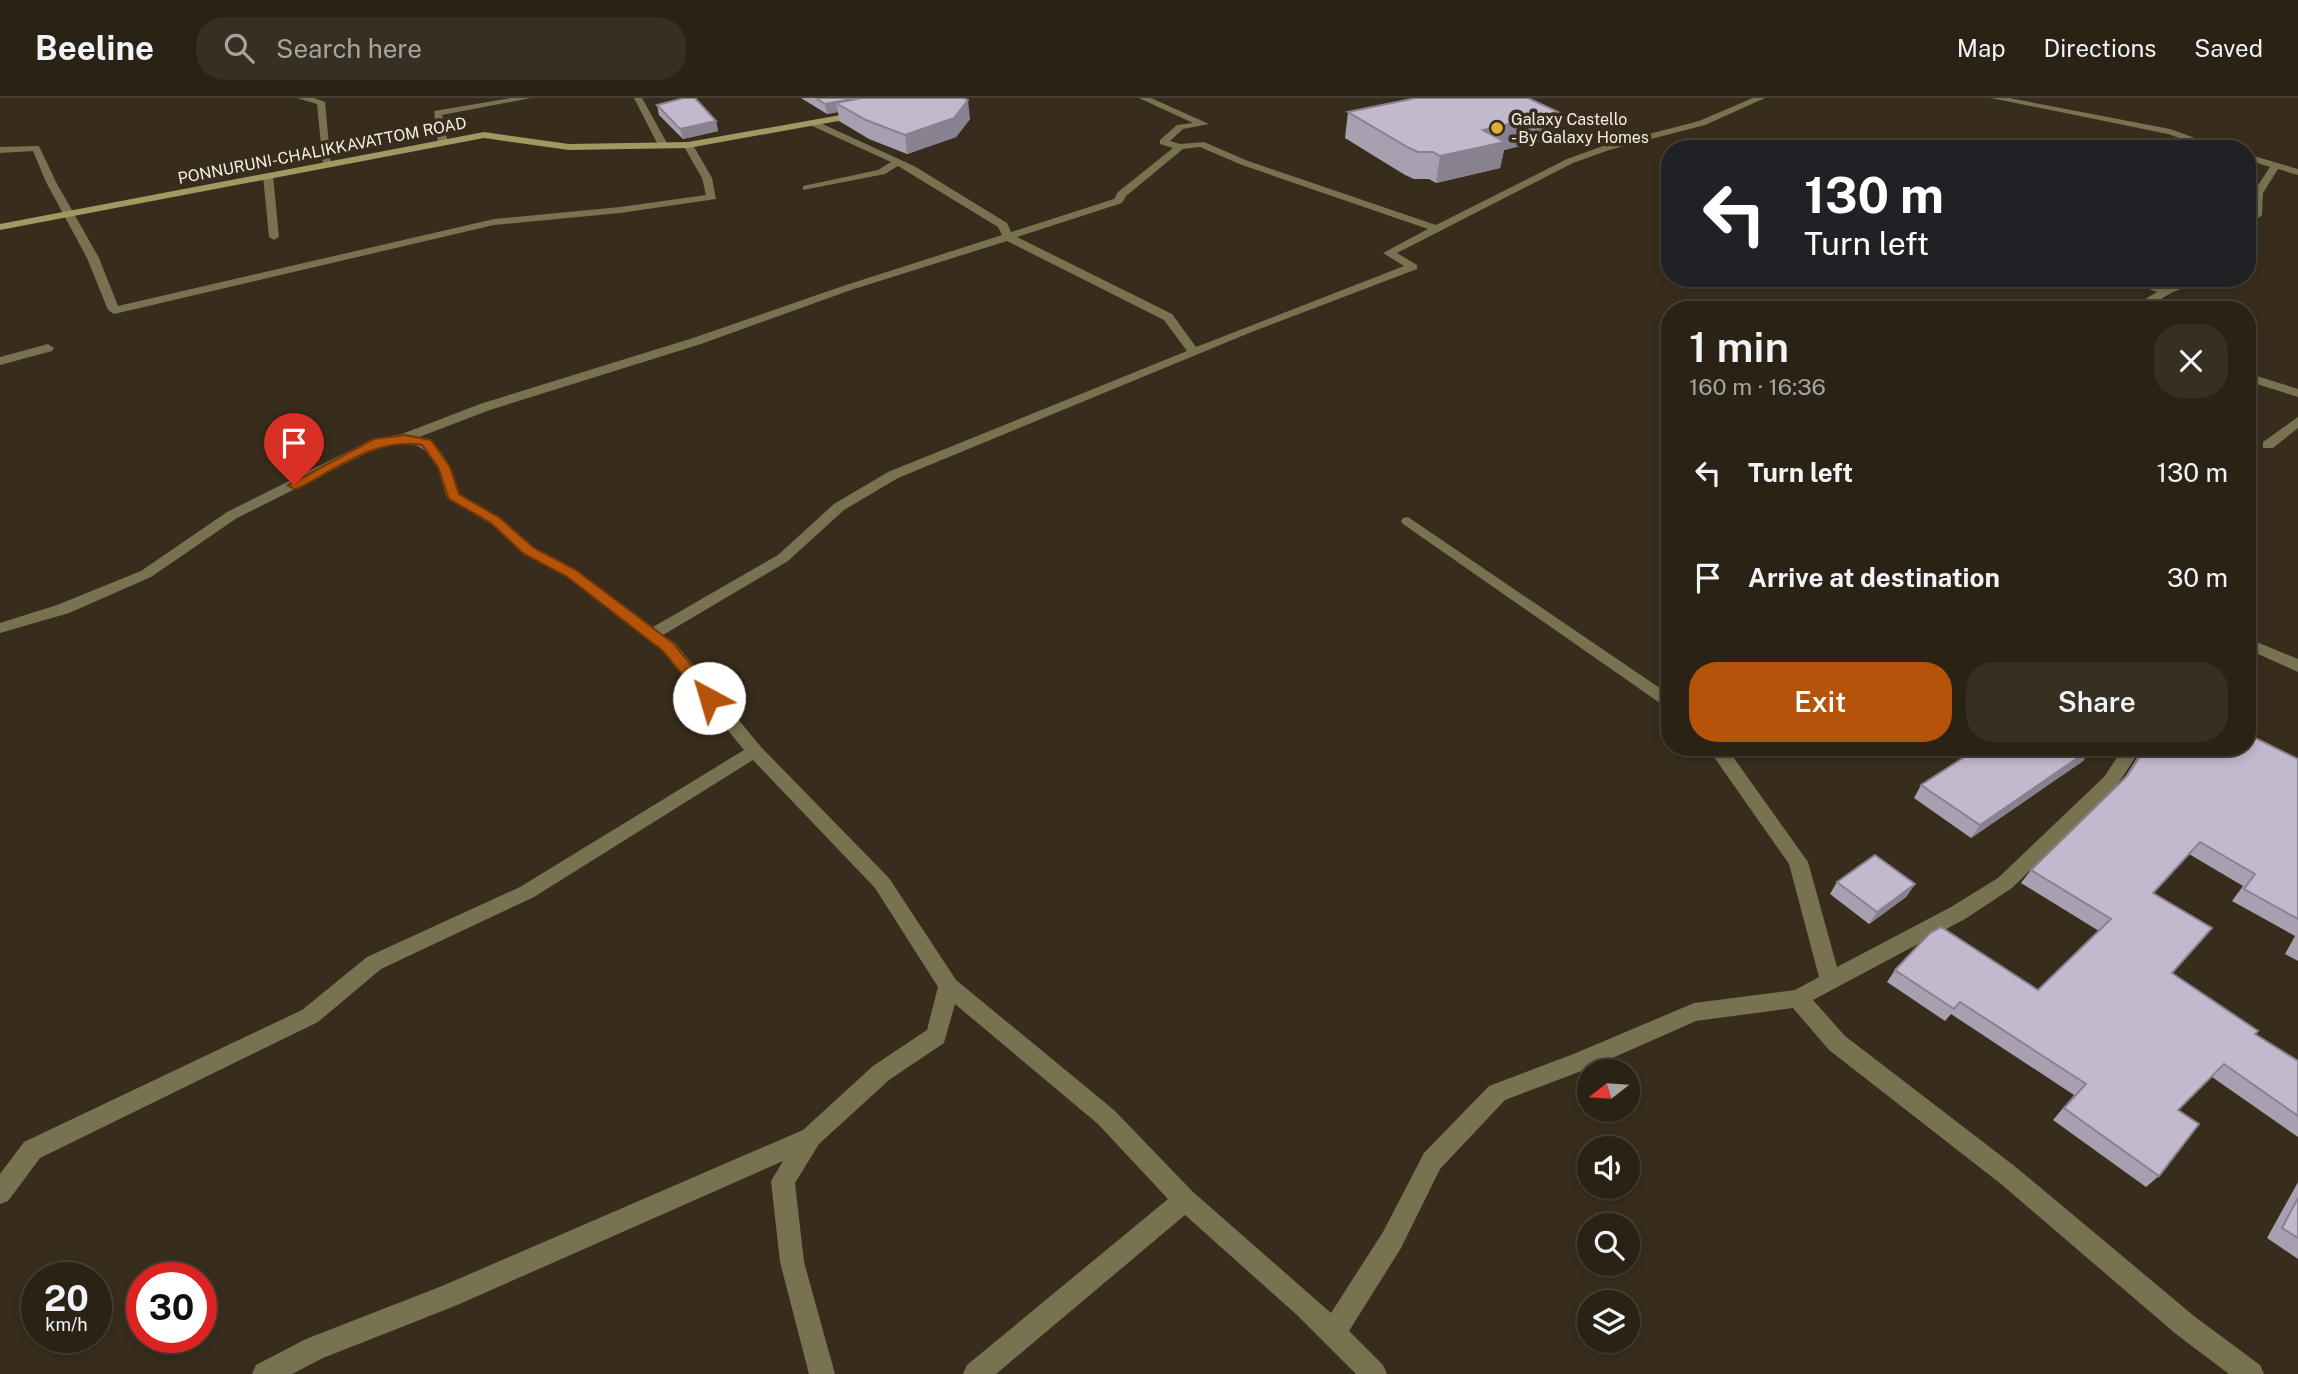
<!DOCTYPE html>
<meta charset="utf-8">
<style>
:root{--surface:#2a2215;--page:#362f22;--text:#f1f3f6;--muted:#a5a4a0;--line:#463f34;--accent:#b45309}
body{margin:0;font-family:"Public Sans",sans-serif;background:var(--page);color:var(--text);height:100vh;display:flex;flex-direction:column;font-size:26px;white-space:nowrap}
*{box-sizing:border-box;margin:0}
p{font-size:23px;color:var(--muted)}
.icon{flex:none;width:38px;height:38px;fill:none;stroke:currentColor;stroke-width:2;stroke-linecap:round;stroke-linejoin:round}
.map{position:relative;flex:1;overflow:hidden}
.panel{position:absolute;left:1661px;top:203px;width:595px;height:455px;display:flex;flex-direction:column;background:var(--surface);border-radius:28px;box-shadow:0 4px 10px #0003,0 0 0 2px var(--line)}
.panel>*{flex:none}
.guide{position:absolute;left:1661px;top:42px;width:595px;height:147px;border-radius:28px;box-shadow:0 4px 10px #0003,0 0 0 2px var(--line);background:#202124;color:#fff;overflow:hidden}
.needle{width:46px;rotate:253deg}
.buttons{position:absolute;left:1577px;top:961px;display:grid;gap:14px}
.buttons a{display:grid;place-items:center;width:63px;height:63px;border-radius:50%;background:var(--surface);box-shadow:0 4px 10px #0003,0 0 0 2px var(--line);font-size:35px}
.speed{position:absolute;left:21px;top:1164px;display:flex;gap:14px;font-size:35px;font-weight:700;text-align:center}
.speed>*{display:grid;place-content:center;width:91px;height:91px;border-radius:50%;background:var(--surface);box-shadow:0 4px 10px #0003,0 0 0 2px var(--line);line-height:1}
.speed small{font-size:18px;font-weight:400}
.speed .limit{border:10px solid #d22;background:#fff;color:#111}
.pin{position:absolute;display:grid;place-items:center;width:60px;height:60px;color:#fff;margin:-72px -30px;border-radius:50% 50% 50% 0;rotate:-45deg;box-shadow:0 0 7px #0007}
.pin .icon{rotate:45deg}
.me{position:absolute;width:77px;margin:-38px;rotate:321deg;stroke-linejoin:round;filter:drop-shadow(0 0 5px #0008)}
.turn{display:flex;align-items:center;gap:24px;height:147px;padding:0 28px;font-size:32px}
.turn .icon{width:91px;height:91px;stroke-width:2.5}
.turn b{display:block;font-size:49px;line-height:60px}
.round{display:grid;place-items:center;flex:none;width:74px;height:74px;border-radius:28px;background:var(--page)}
.summary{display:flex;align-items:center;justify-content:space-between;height:119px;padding:0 28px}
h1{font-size:42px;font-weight:600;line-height:52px}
.button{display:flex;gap:14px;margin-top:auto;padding:14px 28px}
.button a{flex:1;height:80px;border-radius:28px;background:var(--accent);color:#fff;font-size:28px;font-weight:600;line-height:80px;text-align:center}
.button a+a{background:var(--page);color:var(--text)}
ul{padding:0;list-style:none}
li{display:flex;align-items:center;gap:21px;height:105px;padding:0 28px}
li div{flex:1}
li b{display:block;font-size:26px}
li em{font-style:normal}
header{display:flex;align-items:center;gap:42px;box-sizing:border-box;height:98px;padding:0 35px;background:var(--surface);border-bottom:2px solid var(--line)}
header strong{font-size:33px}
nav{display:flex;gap:38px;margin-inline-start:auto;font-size:24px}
.search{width:490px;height:63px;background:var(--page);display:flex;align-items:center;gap:18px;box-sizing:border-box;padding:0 24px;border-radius:28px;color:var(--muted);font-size:26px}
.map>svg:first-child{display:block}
</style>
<header>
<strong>Beeline</strong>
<div class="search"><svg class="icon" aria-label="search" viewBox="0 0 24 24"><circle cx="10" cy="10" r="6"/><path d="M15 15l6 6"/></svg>Search here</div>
<nav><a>Map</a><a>Directions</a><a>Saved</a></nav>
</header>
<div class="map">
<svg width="2298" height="1276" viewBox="0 0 2298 1276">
<rect width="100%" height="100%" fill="#382d1c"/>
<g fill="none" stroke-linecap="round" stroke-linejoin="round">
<g fill="#787251" fill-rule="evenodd">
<path d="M 297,0 L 314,0 L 325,4 L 331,69 L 323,67 L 317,6 Z"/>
<path d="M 511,0 L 531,0 L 442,17 L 448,45 L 443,48 L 438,45 L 434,13 Z"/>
<path d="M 634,0 L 642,0 L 668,47 L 666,49 L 658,47 Z"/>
<path d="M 1139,0 L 1151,0 L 1209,26 L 1183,31 L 1170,43 L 1180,46 L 1204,44 L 1248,63 L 1436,127 L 1567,61 L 1603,48 L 1699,23 L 1753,0 L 1765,0 L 1705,27 L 1609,52 L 1573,65 L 1397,155 L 1417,167 L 1417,171 L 1254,233 L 898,380 L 844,412 L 788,463 L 663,537 L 675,545 L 761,649 L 889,780 L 956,882 L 1114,1012 L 1193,1094 L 1331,1215 L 1383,1134 L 1424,1055 L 1489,988 L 1576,955 L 1694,905 L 1795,892 L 1819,879 L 1789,766 L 1707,649 L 1726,649 L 1808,764 L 1837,869 L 1951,809 L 1998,780 L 2104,679 L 2124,649 L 2142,649 L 2116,689 L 2012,790 L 1965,821 L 1813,902 L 1845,938 L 2017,1070 L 2194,1218 L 2260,1267 L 2264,1276 L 2229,1276 L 2176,1236 L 2001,1086 L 1829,952 L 1793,910 L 1696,923 L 1592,969 L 1505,1002 L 1440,1071 L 1401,1150 L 1349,1233 L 1383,1267 L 1387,1276 L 1356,1276 L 1297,1217 L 1185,1117 L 996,1276 L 963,1276 L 967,1267 L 1168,1101 L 1098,1026 L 955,906 L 944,945 L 889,982 L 819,1046 L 795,1085 L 804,1164 L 835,1276 L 809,1276 L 780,1164 L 771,1083 L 783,1063 L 455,1208 L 323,1260 L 292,1276 L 252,1276 L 256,1267 L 306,1241 L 442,1188 L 803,1032 L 873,968 L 927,932 L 938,889 L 875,790 L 753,662 L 534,799 L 381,871 L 318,924 L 40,1060 L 8,1103 L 0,1106 L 0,1076 L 24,1044 L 302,912 L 367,859 L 520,789 L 744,652 L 663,553 L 566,478 L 524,456 L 491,426 L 448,401 C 443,391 442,379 437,369 C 423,342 408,344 381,348 L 237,420 L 151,479 L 69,515 L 0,535 L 0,525 L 57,507 L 141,473 L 227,414 L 373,341 L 402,336 L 480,306 L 693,240 L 843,188 L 1002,137 L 998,129 L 898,68 L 885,76 L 803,92 L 803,88 L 878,72 L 891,64 L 810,27 L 810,23 L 816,23 L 914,68 L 1007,125 L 1011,134 L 1114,101 L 1118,94 L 1173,50 L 1160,46 L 1160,42 L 1177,27 L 1193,25 ZM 1200,49 L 1242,67 L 1428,131 L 1383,155 L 1404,168 L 1196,249 L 1172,216 L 1017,139 L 1122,105 L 1126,98 L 1183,51 ZM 1007,143 L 1164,222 L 1187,253 L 888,374 L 834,406 L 778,457 L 653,529 L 576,472 L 534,450 L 501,420 L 459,396 C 452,374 444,345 419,339 L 490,312 L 701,246 L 851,192 Z"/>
<path d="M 1991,0 L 2009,0 L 2170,31 L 2225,51 L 2210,51 L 2168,36 Z"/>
<path d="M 688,44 L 693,47 L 712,80 L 716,101 L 620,115 L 494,127 L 114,216 L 108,212 L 87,160 L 46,84 L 33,53 L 0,55 L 0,49 L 39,48 L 56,84 L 99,160 L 118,208 L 494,121 L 620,109 L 706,97 L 702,80 L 683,47 Z"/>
<path d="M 2247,56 L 2298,71 L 2298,77 L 2278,71 L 2263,95 L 2262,117 L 2247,129 L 2247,120 L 2252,116 L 2253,95 L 2270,69 L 2247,62 Z"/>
<path d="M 268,75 L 273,78 L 279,139 L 274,142 L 269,139 L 263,78 Z"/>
<path d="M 2119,180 L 2138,180 L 2167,189 L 2191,180 L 2208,180 L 2171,195 L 2142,212 L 2127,212 L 2157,194 Z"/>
<path d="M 48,246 L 54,250 L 52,253 L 0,267 L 0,259 Z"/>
<path d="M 2247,275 L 2298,291 L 2298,299 L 2247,283 Z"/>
<path d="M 2298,319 L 2298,330 L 2273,350 L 2263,350 L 2263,344 Z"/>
<path d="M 1408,419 L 1670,597 L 1670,612 L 1403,426 L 1401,423 L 1403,420 Z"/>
<path d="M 2247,540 L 2298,561 L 2298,574 L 2247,551 Z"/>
</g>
<path fill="#a19862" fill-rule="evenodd" d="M 863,13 L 866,14 L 866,18 L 688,50 L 569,52 L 484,40 L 0,132 L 0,126 L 484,34 L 569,46 L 688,44 Z"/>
</g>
<g fill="#a89fb1">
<path d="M 801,0 L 963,0 L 970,21 L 956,39 L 907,56 L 869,41 L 839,23 L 838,14 L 827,16 Z"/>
<path d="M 657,7 L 716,23 L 718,33 L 683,41 L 659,17 Z"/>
<path d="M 1348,14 L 1558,14 L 1552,40 L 1504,52 L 1500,70 L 1436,85 L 1429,81 L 1414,81 L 1405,77 L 1345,40 Z"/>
<path d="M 2144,649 L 2247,649 L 2298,661 L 2298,863 L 2285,856 L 2295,838 L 2232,803 L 2243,788 L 2189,756 L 2153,795 L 2172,875 L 2255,936 L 2298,963 L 2298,1039 L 2212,979 L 2178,1012 L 2159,1078 L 2146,1089 L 2053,1022 L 2074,997 L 1951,916 L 1945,923 L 1887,884 L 1895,872 L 2038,892 L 2099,833 L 2021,785 L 2031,772 L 2123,682 Z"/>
<path d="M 2092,650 L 2083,663 L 1971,740 L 1914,700 L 1921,687 Z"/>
<path d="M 1837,784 L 1915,786 L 1906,799 L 1869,826 L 1830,796 Z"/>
<path d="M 2298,1084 L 2298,1161 L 2267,1140 Z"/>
</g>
<g fill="#888290">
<path d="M 857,0 L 836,5 L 838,14 L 827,16 L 825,6 Z"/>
<path d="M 968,2 L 970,21 L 956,39 L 907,56 L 905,37 Z"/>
<path d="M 1558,14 L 1552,40 L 1504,52 L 1500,70 L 1436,85 L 1440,58 L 1483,32 Z"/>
<path d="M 716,23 L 718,33 L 683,41 L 680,31 Z"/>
<path d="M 2092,650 L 2083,663 L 1971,740 L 1980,727 Z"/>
<path d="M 1915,786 L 1906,799 L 1869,826 L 1877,814 Z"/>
</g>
<g fill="#c3b9ce" stroke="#888290" stroke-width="2">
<path d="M 684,0 L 695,0 L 716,23 L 680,31 L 657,7 Z"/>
<path d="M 816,0 L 857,0 L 825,6 Z"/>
<path d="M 861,0 L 963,0 L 968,2 L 954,20 L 905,37 L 866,22 L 836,5 Z"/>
<path d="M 1416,0 L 1528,0 L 1558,14 L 1483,32 L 1505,44 L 1440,58 L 1433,54 L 1418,54 L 1409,50 L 1348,14 Z"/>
<path d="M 2247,636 L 2298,661 L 2298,821 L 2244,791 L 2255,776 L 2200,744 L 2153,795 L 2212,830 L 2172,875 L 2258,933 L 2255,936 L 2298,963 L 2298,1018 L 2224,966 L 2178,1012 L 2199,1026 L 2159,1078 L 2064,1010 L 2086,986 L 1960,904 L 1954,911 L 1895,872 L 1930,835 L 1941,829 L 2038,892 L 2111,821 L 2031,772 L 2127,678 L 2146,649 L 2247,649 Z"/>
<path d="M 1980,649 L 2091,649 L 2092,650 L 1980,727 L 1921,687 Z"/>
<path d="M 1875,757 L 1915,786 L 1877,814 L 1837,784 Z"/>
<path d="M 2298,1100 L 2298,1140 L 2282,1130 Z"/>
</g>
<path fill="#b45309" stroke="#753606" stroke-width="2" d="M 405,337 L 431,342 L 450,369 L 459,396 L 500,420 L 534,450 L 576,472 L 674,546 L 715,596 L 717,600 L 715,603 L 704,603 L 663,553 L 566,478 L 524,456 L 491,425 L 449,401 L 438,369 L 422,347 C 378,339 337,370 299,390 L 294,391 L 288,387 L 374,341 Z"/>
<circle fill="#e0b034" stroke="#382d1c" stroke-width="2.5" cx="1497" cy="30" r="7"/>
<g text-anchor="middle" stroke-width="7" stroke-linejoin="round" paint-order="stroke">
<g font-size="16" fill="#f5eee3" stroke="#382d1c" text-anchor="start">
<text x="1511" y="27">Galaxy Castello<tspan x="1511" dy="18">- By Galaxy Homes</tspan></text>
</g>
<g font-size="16" fill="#f5eee3" stroke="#382d1c">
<text transform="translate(322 52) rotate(-11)" y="6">PONNURUNI-CHALIKKAVATTOM ROAD</text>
</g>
</g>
</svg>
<div class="buttons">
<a><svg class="needle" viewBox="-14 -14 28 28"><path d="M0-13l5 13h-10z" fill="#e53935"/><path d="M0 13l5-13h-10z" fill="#a5a4a0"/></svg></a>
<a><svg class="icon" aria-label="sound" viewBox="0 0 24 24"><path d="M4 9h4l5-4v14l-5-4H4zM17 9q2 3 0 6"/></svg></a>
<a><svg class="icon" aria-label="search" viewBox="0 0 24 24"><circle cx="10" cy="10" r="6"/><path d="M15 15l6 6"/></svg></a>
<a><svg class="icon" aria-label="layers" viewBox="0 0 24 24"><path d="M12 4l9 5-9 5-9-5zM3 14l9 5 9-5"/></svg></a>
</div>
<div class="speed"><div>20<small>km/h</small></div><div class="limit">30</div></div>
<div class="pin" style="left:294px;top:387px;background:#d93025"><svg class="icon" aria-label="arrive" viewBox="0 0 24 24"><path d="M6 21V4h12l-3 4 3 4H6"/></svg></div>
<svg class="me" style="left:709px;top:600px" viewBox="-20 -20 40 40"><circle r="19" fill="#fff"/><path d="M0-13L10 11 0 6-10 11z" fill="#b45309"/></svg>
<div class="guide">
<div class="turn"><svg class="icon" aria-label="left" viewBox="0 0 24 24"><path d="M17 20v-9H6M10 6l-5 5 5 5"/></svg><div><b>130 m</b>Turn left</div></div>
</div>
<section class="panel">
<div class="summary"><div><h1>1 min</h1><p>160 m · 16:36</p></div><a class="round"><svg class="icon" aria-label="close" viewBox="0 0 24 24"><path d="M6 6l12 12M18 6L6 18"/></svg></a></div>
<ul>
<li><svg class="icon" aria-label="left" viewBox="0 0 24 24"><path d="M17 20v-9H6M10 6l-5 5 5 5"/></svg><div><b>Turn left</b></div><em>130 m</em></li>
<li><svg class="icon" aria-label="arrive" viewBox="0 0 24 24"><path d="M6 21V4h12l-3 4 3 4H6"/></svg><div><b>Arrive at destination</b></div><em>30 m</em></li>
</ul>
<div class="button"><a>Exit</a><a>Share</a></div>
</section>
</div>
